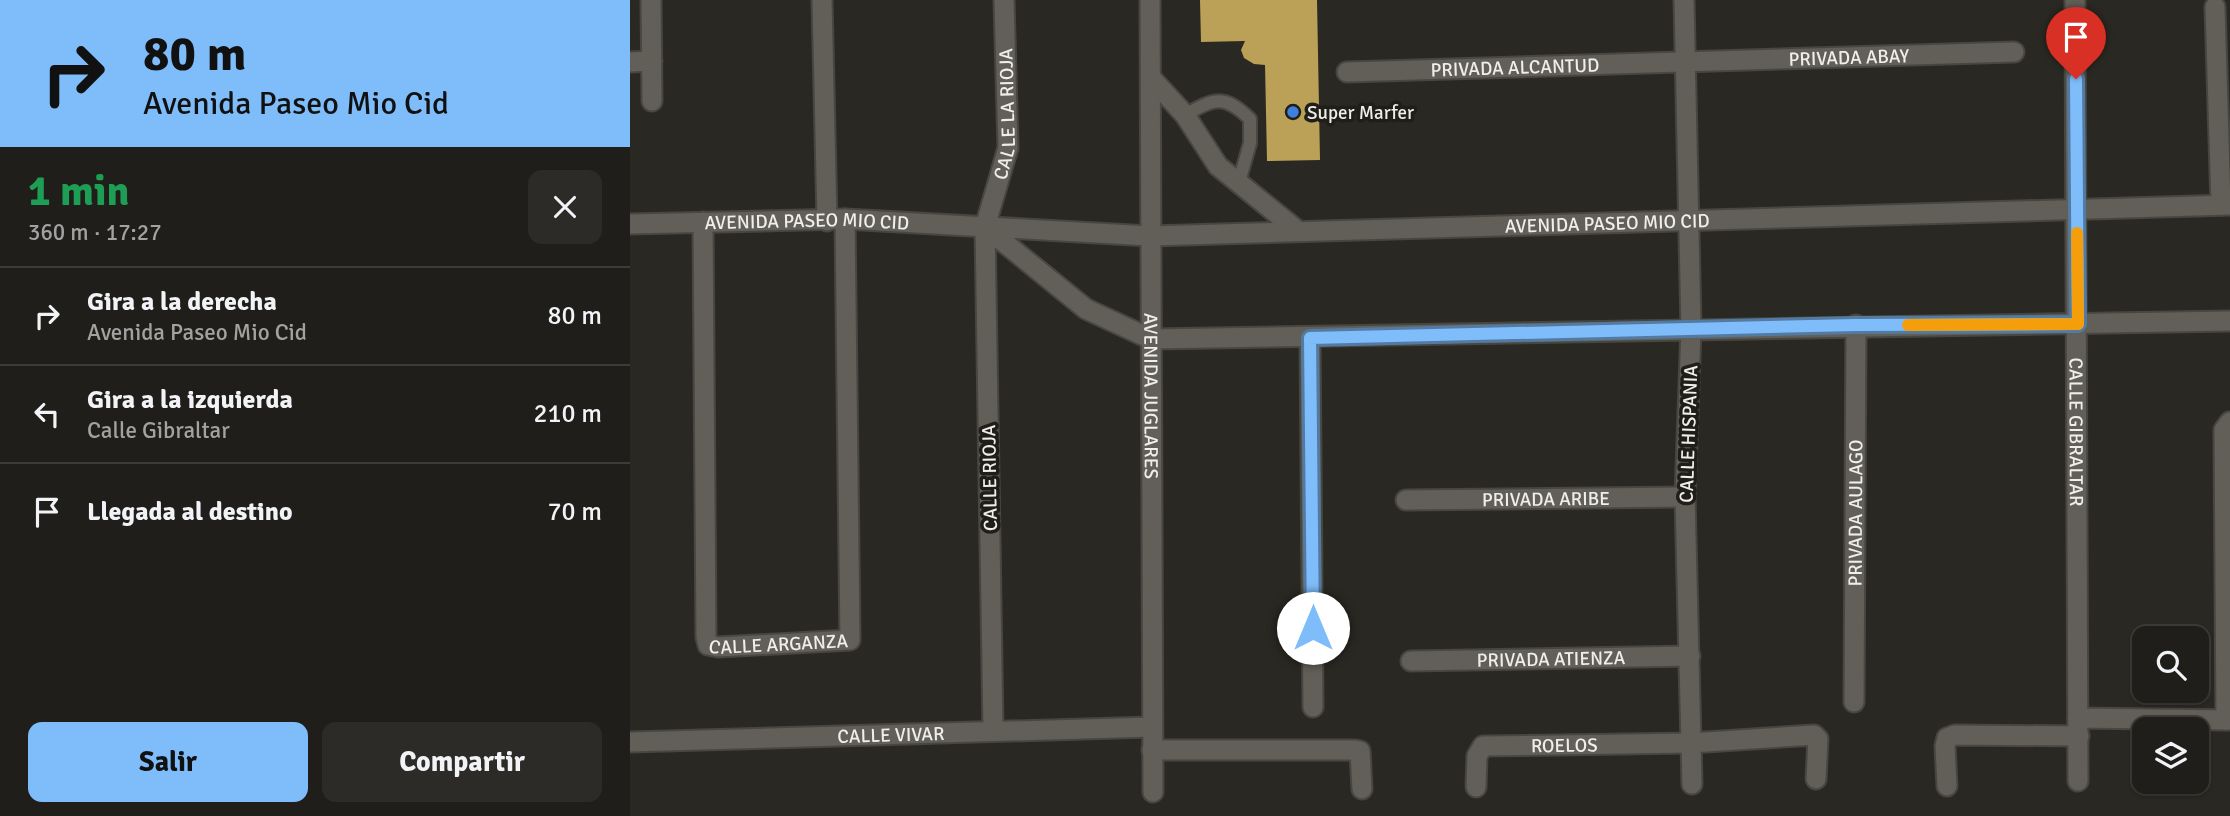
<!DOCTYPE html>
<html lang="es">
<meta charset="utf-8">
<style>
:root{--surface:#201e1a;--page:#2d2b27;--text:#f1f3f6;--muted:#a2a2a2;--line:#3d3c39;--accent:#7fbdfa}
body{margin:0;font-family:Signika,sans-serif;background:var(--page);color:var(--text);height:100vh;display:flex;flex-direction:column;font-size:26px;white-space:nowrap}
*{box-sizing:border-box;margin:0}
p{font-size:23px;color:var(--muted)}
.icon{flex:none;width:38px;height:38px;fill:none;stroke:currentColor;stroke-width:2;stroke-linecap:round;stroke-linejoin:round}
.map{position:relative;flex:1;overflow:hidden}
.sheet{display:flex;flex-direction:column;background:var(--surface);width:630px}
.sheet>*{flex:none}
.guide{background:#7fbdfa;color:#111;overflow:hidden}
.tools{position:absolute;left:1502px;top:626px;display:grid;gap:14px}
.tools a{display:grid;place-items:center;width:77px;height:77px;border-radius:14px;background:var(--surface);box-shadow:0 2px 5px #0004,0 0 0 2px var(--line);font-size:35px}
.pin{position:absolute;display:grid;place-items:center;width:60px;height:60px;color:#fff;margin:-72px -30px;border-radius:50% 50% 50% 0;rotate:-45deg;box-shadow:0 0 7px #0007}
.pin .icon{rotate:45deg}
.me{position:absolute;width:77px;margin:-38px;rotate:0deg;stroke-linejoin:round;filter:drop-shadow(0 0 5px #0008)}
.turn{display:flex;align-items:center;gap:24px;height:147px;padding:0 28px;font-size:32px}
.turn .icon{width:91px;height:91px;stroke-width:2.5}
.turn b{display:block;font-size:49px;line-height:60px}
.round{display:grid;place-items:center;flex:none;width:74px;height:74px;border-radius:14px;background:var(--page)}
.headline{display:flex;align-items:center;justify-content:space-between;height:119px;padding:0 28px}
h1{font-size:42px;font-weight:700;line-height:52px;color:#1e9e55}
.action{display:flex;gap:14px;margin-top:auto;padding:14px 28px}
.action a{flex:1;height:80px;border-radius:14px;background:var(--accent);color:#111;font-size:28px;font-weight:700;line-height:80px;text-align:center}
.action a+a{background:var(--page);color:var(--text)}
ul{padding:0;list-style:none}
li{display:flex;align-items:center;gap:21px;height:98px;padding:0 28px;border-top:2px solid var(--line)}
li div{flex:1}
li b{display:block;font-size:26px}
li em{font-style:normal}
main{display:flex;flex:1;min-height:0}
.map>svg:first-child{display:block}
</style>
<main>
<section class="sheet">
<div class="guide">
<div class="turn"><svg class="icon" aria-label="right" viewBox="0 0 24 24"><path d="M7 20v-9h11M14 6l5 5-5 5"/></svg><div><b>80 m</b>Avenida Paseo Mio Cid</div></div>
</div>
<div class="headline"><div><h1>1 min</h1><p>360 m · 17:27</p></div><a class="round"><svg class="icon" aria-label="close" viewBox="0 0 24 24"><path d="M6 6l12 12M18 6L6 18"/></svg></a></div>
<ul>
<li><svg class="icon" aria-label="right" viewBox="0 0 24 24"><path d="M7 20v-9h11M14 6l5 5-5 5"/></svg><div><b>Gira a la derecha</b><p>Avenida Paseo Mio Cid</p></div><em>80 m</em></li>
<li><svg class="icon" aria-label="left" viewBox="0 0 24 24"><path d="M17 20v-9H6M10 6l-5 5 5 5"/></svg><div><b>Gira a la izquierda</b><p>Calle Gibraltar</p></div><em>210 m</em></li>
<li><svg class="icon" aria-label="arrive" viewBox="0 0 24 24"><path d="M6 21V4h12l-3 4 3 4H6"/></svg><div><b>Llegada al destino</b></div><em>70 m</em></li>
</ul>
<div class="action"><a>Salir</a><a>Compartir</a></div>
</section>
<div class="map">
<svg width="1600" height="816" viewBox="0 0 1600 816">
<rect width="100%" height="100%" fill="#2a2822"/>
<path fill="#bba057" d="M 570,0 L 687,0 L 690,160 L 637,161 L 635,65 L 624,64 L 614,58 L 611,50 L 615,41 L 571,42 Z"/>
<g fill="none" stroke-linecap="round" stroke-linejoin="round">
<g stroke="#484641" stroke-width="16">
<path id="service" d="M 555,115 C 585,98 594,94 620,119 L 620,143 L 609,182"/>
</g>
<g stroke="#484641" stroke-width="23">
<g id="minor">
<path d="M 21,0 L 22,101"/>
<path d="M 192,0 L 197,221"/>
<path id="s1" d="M 520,0 L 523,792"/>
<path d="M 1054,0 L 1061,328 L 1055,497 L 1062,784"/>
<path id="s2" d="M 1445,0 L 1448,781"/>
<path d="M 1585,7 L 1591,205"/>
<path d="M 0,62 L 22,61"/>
<path id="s3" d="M 717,72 L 1384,52"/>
<path id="s4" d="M 73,222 L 76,637 L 78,645 L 88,647 L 220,640 L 215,219"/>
<path d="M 680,338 L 683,707"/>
<path id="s5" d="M 776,500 L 1055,497"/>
<path id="s6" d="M 781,661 L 1060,656"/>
<path id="s7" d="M 1224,702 L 1226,325"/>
<path d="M 1448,718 L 1600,720"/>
<path d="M 1596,720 L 1594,430 L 1600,422"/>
<path id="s8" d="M 363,729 L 355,227 L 378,148 L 374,0"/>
<path id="s9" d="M 0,742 L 522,727"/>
<path d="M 522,750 L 725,750 L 730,751 L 732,789"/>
<path d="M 1317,786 L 1315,746 L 1317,738 L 1325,735 L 1449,736"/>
<path id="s10" d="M 846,787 L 847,756 L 853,746 L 1060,743 L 1184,735 L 1188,739 L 1186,779"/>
</g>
</g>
<g stroke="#484641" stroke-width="23">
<g id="tertiary">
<path d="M 522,79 L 555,115 L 588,166 L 668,231"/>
<path id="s11" d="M 0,224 L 215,219 L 520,236 L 1600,205"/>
<path d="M 355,227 L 456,309 L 521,339 L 1600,321"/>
</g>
</g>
<use href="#service" stroke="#615f58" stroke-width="12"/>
<use href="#minor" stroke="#615f58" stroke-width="19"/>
<use href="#tertiary" stroke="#615f58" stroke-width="19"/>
</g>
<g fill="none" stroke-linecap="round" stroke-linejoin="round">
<g stroke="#537ba2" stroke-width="18">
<path id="route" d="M 683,628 L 680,338 L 1226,325 L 1448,324 L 1446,79"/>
</g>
<use href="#route" stroke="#7fbdfa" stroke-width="12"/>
<path stroke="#f59e0b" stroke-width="12" d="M 1278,325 L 1448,324 L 1447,233"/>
</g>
<circle fill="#3f7fe0" stroke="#201e18" stroke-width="2.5" cx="663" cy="112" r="7"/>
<g text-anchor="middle" stroke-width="7" stroke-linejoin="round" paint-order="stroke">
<g font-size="19" fill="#efeeea" stroke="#201e18">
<text dy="7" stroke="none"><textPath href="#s3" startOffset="502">PRIVADA ABAY</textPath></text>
<text dy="7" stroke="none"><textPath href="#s3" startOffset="168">PRIVADA ALCANTUD</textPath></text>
<text dy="7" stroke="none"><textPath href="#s8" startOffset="618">CALLE LA RIOJA</textPath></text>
<text dy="7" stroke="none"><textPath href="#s11" startOffset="978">AVENIDA PASEO MIO CID</textPath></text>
<text dy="7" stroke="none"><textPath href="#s11" startOffset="177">AVENIDA PASEO MIO CID</textPath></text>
<text dy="7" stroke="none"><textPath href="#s1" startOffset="396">AVENIDA JUGLARES</textPath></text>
<text dy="7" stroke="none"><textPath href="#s2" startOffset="432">CALLE GIBRALTAR</textPath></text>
<text transform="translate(1058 434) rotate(-88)" y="7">CALLE HISPANIA</text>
<text transform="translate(359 478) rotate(-91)" y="7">CALLE RIOJA</text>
<text dy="7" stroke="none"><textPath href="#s5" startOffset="140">PRIVADA ARIBE</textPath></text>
<text dy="7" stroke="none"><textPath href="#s7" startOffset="189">PRIVADA AULAGO</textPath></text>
<text dy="7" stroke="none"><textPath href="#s4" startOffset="494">CALLE ARGANZA</textPath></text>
<text dy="7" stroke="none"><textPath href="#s6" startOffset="140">PRIVADA ATIENZA</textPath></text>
<text dy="7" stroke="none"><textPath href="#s9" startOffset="261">CALLE VIVAR</textPath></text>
<text dy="7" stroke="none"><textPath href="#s10" startOffset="124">ROELOS</textPath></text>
</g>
<g font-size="19" fill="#efeeea" stroke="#201e18" text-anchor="start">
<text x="677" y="119">Super Marfer</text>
</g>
</g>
</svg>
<div class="tools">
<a><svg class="icon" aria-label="search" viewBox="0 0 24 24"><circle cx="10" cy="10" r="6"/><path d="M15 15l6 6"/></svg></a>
<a><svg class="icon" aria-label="layers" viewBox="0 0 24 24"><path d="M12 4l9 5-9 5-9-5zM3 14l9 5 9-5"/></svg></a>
</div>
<div class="pin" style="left:1446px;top:79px;background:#d93025"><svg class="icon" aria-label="arrive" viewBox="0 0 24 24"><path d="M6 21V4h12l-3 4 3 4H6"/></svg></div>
<svg class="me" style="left:683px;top:628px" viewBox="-20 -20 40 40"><circle r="19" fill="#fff"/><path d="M0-13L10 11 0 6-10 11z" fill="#7fbdfa"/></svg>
</div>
</main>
